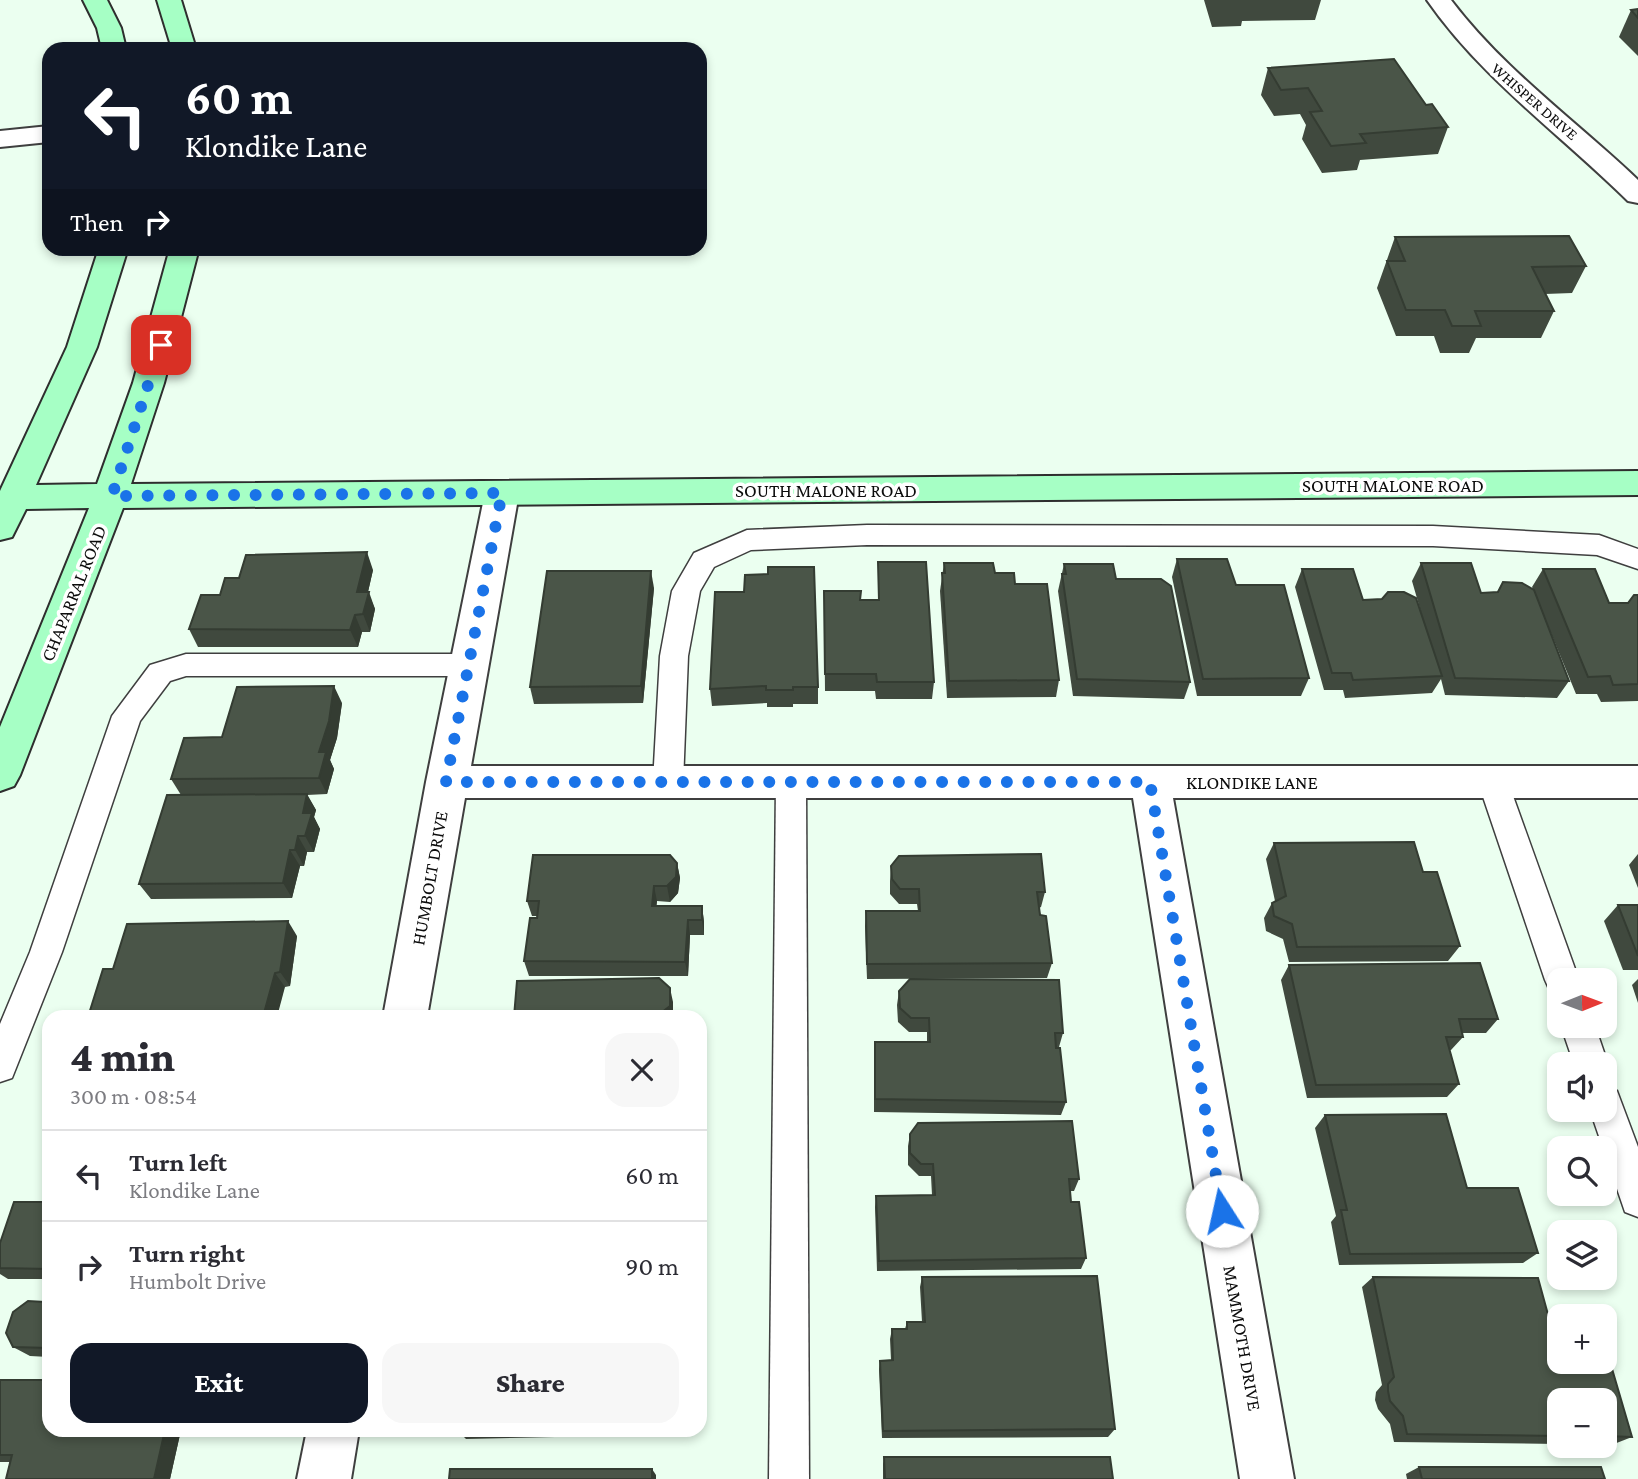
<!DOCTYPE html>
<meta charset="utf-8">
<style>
:root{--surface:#fff;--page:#f7f7f7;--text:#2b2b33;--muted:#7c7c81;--line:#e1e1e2;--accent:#111827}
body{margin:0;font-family:"Crimson Pro",serif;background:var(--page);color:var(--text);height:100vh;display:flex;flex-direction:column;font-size:26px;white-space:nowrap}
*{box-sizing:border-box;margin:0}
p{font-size:23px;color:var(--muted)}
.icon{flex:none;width:38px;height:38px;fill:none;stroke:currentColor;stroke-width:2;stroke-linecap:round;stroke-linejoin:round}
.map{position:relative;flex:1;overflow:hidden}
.drawer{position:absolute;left:42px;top:1010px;width:665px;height:427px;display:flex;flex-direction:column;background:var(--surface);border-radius:21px;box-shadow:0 4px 10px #0003}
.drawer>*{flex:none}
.guide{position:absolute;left:42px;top:42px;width:665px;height:214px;border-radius:21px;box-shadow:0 4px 10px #0003;background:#111827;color:#fff;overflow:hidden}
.needle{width:46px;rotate:89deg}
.buttons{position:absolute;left:1547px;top:968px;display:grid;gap:14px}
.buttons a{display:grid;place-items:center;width:70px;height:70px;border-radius:14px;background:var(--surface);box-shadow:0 4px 10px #0003;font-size:35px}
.pin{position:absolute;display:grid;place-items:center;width:60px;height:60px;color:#fff;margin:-30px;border-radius:14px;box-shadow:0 4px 10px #0006}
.me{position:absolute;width:77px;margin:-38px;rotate:350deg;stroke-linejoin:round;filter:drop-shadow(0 0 5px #0008)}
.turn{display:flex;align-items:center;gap:24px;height:147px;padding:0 28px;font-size:32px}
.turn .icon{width:91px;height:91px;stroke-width:2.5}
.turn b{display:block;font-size:49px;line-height:60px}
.then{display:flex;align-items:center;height:66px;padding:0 28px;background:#0003;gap:14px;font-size:26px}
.round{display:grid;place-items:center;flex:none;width:74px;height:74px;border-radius:21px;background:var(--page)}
.overview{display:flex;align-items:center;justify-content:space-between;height:119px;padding:0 28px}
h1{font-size:42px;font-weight:800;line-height:52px}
.cta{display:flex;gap:14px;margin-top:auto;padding:14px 28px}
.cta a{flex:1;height:80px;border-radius:21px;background:var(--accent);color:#fff;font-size:28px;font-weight:800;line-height:80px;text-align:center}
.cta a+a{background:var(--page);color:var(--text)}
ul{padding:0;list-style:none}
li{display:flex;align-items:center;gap:21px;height:91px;padding:0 28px;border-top:2px solid var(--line)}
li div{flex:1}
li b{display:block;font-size:26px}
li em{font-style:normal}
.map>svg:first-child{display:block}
</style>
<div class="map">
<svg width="1638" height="1479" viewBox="0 0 1638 1479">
<rect width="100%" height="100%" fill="#ebfff0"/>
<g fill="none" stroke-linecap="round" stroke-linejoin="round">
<g stroke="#3f3f3f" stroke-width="3">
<g id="lane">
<path d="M 867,525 L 1433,526 L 1599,535 L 1638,549 L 1638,569 L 1597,555 L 1433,546 L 867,545 L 751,550 L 714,567 L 700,591 L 688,656 L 683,783 L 679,792 L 668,796 L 657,792 L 653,783 L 660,656 L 672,591 L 694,553 L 747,530 Z"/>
<path d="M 186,654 L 468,654 L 478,657 L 482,665 L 478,673 L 468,676 L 186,676 L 170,681 L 140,721 L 62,952 L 12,1078 L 0,1082 L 0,1024 L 30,952 L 112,716 L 150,665 Z"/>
<path d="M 1493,769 L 1504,773 L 1508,782 L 1579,980 L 1559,980 L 1559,994 L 1550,991 L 1545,980 L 1478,782 L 1482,773 Z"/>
<path d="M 791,770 L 802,774 L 806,783 L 809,1479 L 769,1479 L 776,783 L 780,774 Z"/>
<path d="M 1561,1026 L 1595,1026 L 1608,1064 L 1605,1072 L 1605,1064 L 1574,1064 Z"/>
<path d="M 1605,1086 L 1617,1091 L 1638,1147 L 1638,1217 L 1625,1212 L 1590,1110 L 1605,1110 Z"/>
</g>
</g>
<g stroke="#3f3f3f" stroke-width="4">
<g id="street">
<path d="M 1427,0 L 1451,0 C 1504,70 1575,120 1638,180 L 1638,203 L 1628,201 C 1560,134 1482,79 1427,0 Z"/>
<path d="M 49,126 L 49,142 L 0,147 L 0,131 Z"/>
<path d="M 502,481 L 514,485 L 519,493 L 471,766 L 1638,766 L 1638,798 L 1173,798 L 1294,1479 L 1240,1479 L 1133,798 L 465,798 L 427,1017 L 383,1017 L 426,782 L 485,493 L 490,485 Z"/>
<path d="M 307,1430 L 359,1430 L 351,1479 L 297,1479 Z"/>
</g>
</g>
<g stroke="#2e2e2e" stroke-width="4">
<g id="secondary">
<path d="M 83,0 L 107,0 L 121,28 L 126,49 L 102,49 L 97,28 Z"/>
<path d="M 157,0 L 181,0 L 196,49 L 172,49 Z"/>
<path d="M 99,248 L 128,248 L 97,347 L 36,485 L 97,484 L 133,383 L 170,248 L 199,248 L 164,383 L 131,484 L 1638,471 L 1638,495 L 123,508 L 20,775 L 14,786 L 0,791 L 0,727 L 89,508 L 26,509 L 12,537 L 0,540 L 0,491 L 67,347 Z"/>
</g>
</g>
<use href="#lane" fill="#fff" fill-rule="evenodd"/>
<use href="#street" fill="#fff" fill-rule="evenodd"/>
<use href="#secondary" fill="#a6ffc5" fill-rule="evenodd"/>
</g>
<g fill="#40493e">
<path d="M 1204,0 L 1321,0 L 1315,20 L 1242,21 L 1241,26 L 1212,27 Z"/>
<path d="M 1638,9 L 1638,56 L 1619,37 L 1631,10 Z"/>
<path d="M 1268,68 L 1426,105 L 1448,127 L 1438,154 L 1360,160 L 1357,170 L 1322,173 L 1302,139 L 1306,125 L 1300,114 L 1274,116 L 1261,95 Z"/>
<path d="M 1395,237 L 1586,266 L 1572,293 L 1545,294 L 1554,311 L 1541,338 L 1476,338 L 1469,353 L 1440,353 L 1434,336 L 1396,336 L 1377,288 Z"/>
<path d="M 1177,559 L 1236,585 L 1309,678 L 1301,696 L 1197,696 L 1172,577 Z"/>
<path d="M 878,562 L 934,682 L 932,699 L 876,699 L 875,691 L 825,691 L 824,591 L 860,600 L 878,600 Z"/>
<path d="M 944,563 L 995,573 L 1015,584 L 1059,680 L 1056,697 L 947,698 L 940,591 Z"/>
<path d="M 1421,563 L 1481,593 L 1497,592 L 1503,582 L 1533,589 L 1532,587 L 1543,569 L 1609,603 L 1628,603 L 1638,595 L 1638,701 L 1601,702 L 1597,694 L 1576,694 L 1546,621 L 1569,681 L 1557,698 L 1445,695 L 1441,679 L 1432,693 L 1345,698 L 1343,690 L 1324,690 L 1295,587 L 1302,569 L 1427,633 L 1412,581 Z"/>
<path d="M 1064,564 L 1116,579 L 1190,682 L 1184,699 L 1073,696 L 1058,591 Z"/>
<path d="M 373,570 L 368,592 L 375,609 L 370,632 L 362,632 L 358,647 L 198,647 L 189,629 L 220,595 L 239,578 Z"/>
<path d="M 654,588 L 643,703 L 534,704 L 530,687 Z"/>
<path d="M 715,592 L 818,687 L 818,704 L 793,704 L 793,707 L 767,707 L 767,703 L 712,706 L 710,689 Z"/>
<path d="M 342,703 L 337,738 L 330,760 L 334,769 L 327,794 L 307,795 L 316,810 L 314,817 L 320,829 L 314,852 L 307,852 L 304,866 L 300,866 L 292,898 L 151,899 L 139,884 L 181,795 L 171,779 L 222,737 Z"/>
<path d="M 1274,843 L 1423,872 L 1460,946 L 1448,961 L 1289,962 L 1283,939 L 1266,931 L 1264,918 L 1272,903 L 1275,901 L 1266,859 Z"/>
<path d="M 1638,854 L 1638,888 L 1629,865 Z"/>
<path d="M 677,863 L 680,878 L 678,893 L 670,902 L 657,901 L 656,906 L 702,906 L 704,922 L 704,935 L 690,935 L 688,976 L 529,976 L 524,961 L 537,916 L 532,916 L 527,901 Z"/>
<path d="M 891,866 L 1045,892 L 1041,907 L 1039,908 L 1052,963 L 1047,978 L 867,979 L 865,926 L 866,911 L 918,911 L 917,904 L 899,904 L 890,894 L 890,881 Z"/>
<path d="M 1618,905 L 1638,905 L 1638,970 L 1623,970 L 1604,921 Z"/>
<path d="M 297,936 L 290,986 L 285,987 L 113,969 Z"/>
<path d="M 1289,965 L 1498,1019 L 1486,1033 L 1462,1033 L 1463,1037 L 1451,1050 L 1450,1050 L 1459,1084 L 1447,1097 L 1307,1098 L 1281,980 Z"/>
<path d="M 1638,979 L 1638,1003 L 1632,985 Z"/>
<path d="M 899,991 L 1063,1033 L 1059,1047 L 1056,1047 L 1066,1102 L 1061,1115 L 874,1112 L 874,1055 L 875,1042 L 927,1042 L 927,1032 L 909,1032 L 898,1022 L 897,1005 Z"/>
<path d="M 1325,1115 L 1467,1188 L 1538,1253 L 1523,1263 L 1339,1265 L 1331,1222 L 1336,1216 L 1315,1128 Z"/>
<path d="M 910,1134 L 1079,1179 L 1074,1191 L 1070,1191 L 1071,1202 L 1086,1258 L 1081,1269 L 877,1271 L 875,1207 L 876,1196 L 932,1195 L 931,1176 L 919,1176 L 908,1165 L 908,1146 Z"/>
<path d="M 49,1202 L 49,1279 L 8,1279 L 0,1274 L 0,1243 Z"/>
<path d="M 922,1277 L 1115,1429 L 1108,1437 L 882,1438 L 879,1369 L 880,1361 L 891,1360 L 890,1339 L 892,1329 L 905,1329 L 907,1322 L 922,1322 L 920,1287 Z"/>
<path d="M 1373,1277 L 1538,1278 L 1559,1355 L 1559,1362 L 1610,1362 L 1632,1437 L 1614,1444 L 1605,1444 L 1605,1400 L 1559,1400 L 1559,1444 L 1394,1442 L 1390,1424 L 1378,1409 L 1375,1400 L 1376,1392 L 1382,1385 L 1362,1287 Z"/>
<path d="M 49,1289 L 49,1357 L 30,1356 L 13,1347 L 45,1302 Z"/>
<path d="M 0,1380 L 49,1430 L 181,1430 L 170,1479 L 6,1479 L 10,1462 L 0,1462 Z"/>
<path d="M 458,1430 L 696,1430 L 696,1434 L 466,1439 L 458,1431 Z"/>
<path d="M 884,1457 L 1113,1479 L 883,1479 L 883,1464 Z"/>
<path d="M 1419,1467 L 1605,1479 L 1407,1479 L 1406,1474 Z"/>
</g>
<g fill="#343c32">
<path d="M 367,552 L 373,570 L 364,609 L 357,592 Z"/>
<path d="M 651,571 L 654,588 L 643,703 L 641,686 Z"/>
<path d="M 369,592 L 375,609 L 370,632 L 363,614 Z"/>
<path d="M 355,615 L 362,632 L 358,647 L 350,630 Z"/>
<path d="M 334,686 L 342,703 L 337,738 L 330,760 L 334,769 L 327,794 L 319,778 L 319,752 Z"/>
<path d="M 307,794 L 316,810 L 314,817 L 320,829 L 314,852 L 305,836 L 303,813 Z"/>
<path d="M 298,836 L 307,852 L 304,866 L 295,850 Z"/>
<path d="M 290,850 L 300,866 L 292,898 L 283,883 Z"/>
<path d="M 677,863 L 680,878 L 678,893 L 670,902 L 667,886 Z"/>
<path d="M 654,886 L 657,901 L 655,922 L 652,906 Z"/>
<path d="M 702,906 L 704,922 L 704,935 L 702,920 Z"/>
<path d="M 688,920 L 690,935 L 688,976 L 685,962 Z"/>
<path d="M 288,921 L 297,936 L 290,986 L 280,972 Z"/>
<path d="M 275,973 L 285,987 L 277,1017 L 263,1017 Z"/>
<path d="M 670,988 L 673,1002 L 673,1017 L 658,1017 Z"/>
<path d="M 165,1430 L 181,1430 L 170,1479 L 154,1479 Z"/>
<path d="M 652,1469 L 656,1475 L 656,1479 L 652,1479 Z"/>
</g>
<g fill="#4a5548" stroke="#343c32" stroke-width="2">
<path d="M 1638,9 L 1638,18 L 1631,10 Z"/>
<path d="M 1394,59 L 1426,105 L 1432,104 L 1448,127 L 1360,134 L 1366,143 L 1331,146 L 1310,112 L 1322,111 L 1308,88 L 1281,90 L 1268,68 Z"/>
<path d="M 1569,236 L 1586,266 L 1532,267 L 1554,311 L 1475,311 L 1481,326 L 1452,326 L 1445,310 L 1406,310 L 1387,261 L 1405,261 L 1395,237 Z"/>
<path d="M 367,552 L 357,592 L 369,592 L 363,614 L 355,615 L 350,630 L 189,629 L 201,595 L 220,595 L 225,578 L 239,578 L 246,555 Z"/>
<path d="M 1177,559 L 1227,559 L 1236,585 L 1284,585 L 1309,678 L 1203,679 Z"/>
<path d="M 878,562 L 926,562 L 934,682 L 877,682 L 876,674 L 825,674 L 824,591 L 861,591 L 860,600 L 879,600 Z"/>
<path d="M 944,563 L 993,563 L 995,573 L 1014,573 L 1015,584 L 1047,584 L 1059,680 L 949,681 L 942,573 L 945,573 Z"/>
<path d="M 1421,563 L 1471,563 L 1481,593 L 1498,592 L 1503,582 L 1522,583 L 1534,590 L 1569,681 L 1455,678 Z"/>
<path d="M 1064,564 L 1113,564 L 1116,579 L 1161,579 L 1171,586 L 1190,682 L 1077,679 L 1062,574 L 1066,574 Z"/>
<path d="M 768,567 L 814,567 L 818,687 L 793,687 L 793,690 L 766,690 L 766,686 L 710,689 L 715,592 L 744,592 L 745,575 L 768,574 Z"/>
<path d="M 1302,569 L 1353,569 L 1363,600 L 1382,599 L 1388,592 L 1404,592 L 1416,598 L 1442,676 L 1353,680 L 1351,673 L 1332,673 Z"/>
<path d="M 1543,569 L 1595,569 L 1609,603 L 1628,603 L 1634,595 L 1638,595 L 1638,684 L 1613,685 L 1610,676 L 1588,677 Z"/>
<path d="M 547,571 L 651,571 L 641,686 L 530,687 Z"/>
<path d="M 334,686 L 329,721 L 319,752 L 326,752 L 319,778 L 171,779 L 184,738 L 222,737 L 237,687 Z"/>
<path d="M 307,794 L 303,813 L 312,813 L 305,836 L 298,836 L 295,850 L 290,850 L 283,883 L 139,884 L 167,795 Z"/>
<path d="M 1414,842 L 1423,872 L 1437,872 L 1460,946 L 1297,947 L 1292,924 L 1274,916 L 1272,903 L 1286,896 L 1274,843 Z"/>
<path d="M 1041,854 L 1045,892 L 1037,892 L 1040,915 L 1046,916 L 1052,963 L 867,964 L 866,911 L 920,911 L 919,889 L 900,889 L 892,879 L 891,866 L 899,856 Z"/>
<path d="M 533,855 L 670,855 L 677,863 L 676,877 L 667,886 L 654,886 L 652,906 L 702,906 L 702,920 L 688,920 L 685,962 L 524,961 L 530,918 L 537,918 L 539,901 L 527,901 Z"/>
<path d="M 1618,905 L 1638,905 L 1638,956 Z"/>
<path d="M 288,921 L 280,972 L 275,973 L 263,1017 L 88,1017 L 103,969 L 113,969 L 127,924 Z"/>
<path d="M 1480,963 L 1498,1019 L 1459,1019 L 1463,1037 L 1446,1037 L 1459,1084 L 1316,1085 L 1289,965 Z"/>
<path d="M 659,978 L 670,988 L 670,1006 L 657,1016 L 514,1017 L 517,981 Z"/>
<path d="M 910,979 L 1059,980 L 1063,1033 L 1055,1033 L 1056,1048 L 1060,1048 L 1066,1102 L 875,1099 L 875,1042 L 930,1042 L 929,1018 L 911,1018 L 900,1008 L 899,991 Z"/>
<path d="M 1446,1114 L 1467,1188 L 1518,1188 L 1538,1253 L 1350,1254 L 1341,1210 L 1347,1210 L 1325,1115 Z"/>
<path d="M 1072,1121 L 1079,1179 L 1069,1179 L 1071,1202 L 1079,1202 L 1086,1258 L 879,1261 L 876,1196 L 935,1195 L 933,1164 L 921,1164 L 910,1153 L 910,1134 L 918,1123 Z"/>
<path d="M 14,1202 L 49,1202 L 49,1269 L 0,1268 L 0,1243 Z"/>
<path d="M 1097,1276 L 1115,1429 L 883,1431 L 880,1361 L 893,1360 L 892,1329 L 907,1329 L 907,1322 L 925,1322 L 922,1277 Z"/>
<path d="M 1373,1277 L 1538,1278 L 1559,1355 L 1559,1362 L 1610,1362 L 1632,1437 L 1605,1436 L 1605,1400 L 1559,1400 L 1559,1436 L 1407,1434 L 1403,1416 L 1390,1401 L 1388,1391 L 1388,1384 L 1394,1377 Z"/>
<path d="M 49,1289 L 49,1348 L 13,1347 L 6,1333 L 13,1312 L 28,1301 L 45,1302 Z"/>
<path d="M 0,1380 L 49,1380 L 49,1430 L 165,1430 L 154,1479 L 6,1479 L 12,1455 L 0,1455 Z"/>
<path d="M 458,1430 L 532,1430 L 458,1431 Z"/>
<path d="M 884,1457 L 1110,1457 L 1113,1479 L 885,1479 Z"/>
<path d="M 1419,1467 L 1601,1467 L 1605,1479 L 1422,1479 Z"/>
<path d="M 450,1469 L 652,1469 L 652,1479 L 449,1479 Z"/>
</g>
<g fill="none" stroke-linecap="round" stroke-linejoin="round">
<path stroke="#1a73e8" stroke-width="12" stroke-dasharray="0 21.6" d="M 161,345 L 112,496 L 502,493 L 446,782 L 1150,782 L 1222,1211"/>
</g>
<g text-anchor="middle" stroke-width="7" stroke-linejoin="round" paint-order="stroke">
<g font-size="16" fill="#0c0c0c" stroke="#fff">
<text transform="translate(1535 101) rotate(41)" y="6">WHISPER DRIVE</text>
</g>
<g font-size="19" fill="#0c0c0c" stroke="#fff">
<text x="1393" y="492">SOUTH MALONE ROAD</text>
<text x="826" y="497">SOUTH MALONE ROAD</text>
<text transform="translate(73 593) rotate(-68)" y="7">CHAPARRAL ROAD</text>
<text x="1252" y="789">KLONDIKE LANE</text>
<text transform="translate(429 878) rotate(-80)" y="7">HUMBOLT DRIVE</text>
<text transform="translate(1243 1338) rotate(80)" y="7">MAMMOTH DRIVE</text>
</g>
</g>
</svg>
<div class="buttons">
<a><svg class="needle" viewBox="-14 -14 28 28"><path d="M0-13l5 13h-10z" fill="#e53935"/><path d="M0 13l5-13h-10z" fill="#7c7c81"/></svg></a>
<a><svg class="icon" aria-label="sound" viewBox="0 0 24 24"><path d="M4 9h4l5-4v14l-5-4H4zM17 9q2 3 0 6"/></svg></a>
<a><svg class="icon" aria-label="search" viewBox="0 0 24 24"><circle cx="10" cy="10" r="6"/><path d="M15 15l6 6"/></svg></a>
<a><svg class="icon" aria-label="layers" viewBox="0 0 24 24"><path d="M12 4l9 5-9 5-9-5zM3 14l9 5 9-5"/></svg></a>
<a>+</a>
<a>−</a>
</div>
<div class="pin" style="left:161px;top:345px;background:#d93025"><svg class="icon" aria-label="arrive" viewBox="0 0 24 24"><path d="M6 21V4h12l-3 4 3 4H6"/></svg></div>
<svg class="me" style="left:1222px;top:1211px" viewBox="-20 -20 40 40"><circle r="19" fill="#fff"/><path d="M0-13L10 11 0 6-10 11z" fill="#1a73e8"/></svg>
<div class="guide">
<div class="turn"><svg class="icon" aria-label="left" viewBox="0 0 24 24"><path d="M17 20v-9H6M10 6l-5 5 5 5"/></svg><div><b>60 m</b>Klondike Lane</div></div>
<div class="then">Then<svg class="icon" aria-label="right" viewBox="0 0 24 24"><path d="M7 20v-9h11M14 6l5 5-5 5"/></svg></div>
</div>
<section class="drawer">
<div class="overview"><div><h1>4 min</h1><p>300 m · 08:54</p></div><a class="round"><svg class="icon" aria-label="close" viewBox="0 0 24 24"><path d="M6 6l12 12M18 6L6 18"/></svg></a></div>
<ul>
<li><svg class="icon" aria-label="left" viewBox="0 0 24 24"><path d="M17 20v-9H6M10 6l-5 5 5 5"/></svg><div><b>Turn left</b><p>Klondike Lane</p></div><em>60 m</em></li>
<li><svg class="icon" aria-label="right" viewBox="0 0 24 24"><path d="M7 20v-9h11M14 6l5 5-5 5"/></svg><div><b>Turn right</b><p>Humbolt Drive</p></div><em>90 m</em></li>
</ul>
<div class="cta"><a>Exit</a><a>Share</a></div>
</section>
</div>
